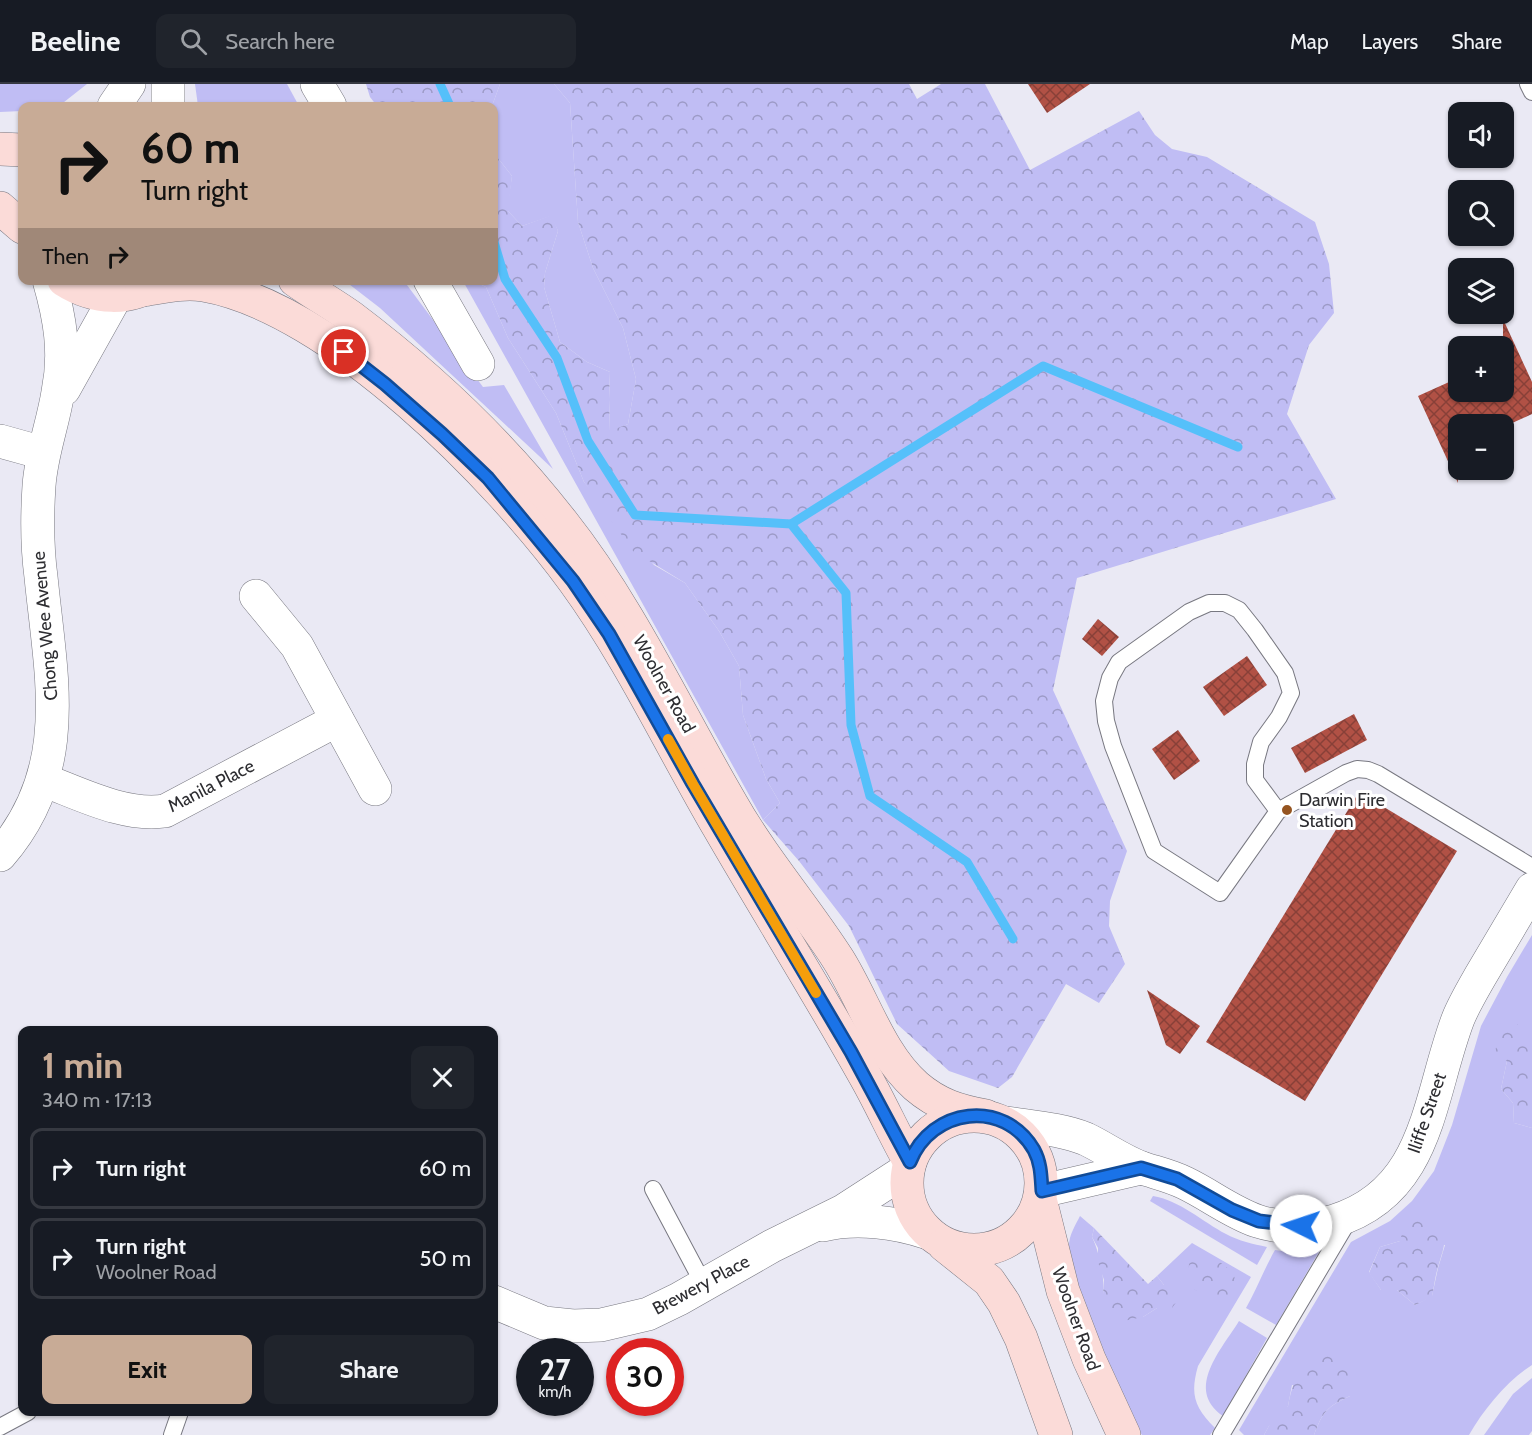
<!DOCTYPE html>
<meta charset="utf-8">
<style>
:root{--surface:#171b24;--page:#20242c;--text:#f1f3f6;--muted:#9ea1a6;--line:#363941;--accent:#c8ab96}
body{margin:0;font-family:Cabin,sans-serif;background:var(--page);color:var(--text);height:100vh;display:flex;flex-direction:column;font-size:22px;white-space:nowrap}
*{box-sizing:border-box;margin:0}
p{font-size:20px;color:var(--muted)}
.icon{flex:none;width:33px;height:33px;fill:none;stroke:currentColor;stroke-width:2;stroke-linecap:round;stroke-linejoin:round}
.map{position:relative;flex:1;overflow:hidden}
.drawer{position:absolute;left:18px;top:942px;width:480px;height:390px;display:flex;flex-direction:column;background:var(--surface);border-radius:12px;box-shadow:0 2px 4px #0004}
.drawer>*{flex:none}
.guide{position:absolute;left:18px;top:18px;width:480px;height:183px;border-radius:12px;box-shadow:0 2px 4px #0004;background:#c8ab96;color:#111;overflow:hidden}
.controls{position:absolute;left:1448px;top:18px;display:grid;gap:12px}
.controls a{display:grid;place-items:center;width:66px;height:66px;border-radius:12px;background:var(--surface);box-shadow:0 2px 4px #0004;font-size:30px}
.speed{position:absolute;left:516px;top:1254px;display:flex;gap:12px;font-size:30px;font-weight:700;text-align:center}
.speed>*{display:grid;place-content:center;width:78px;height:78px;border-radius:50%;background:var(--surface);box-shadow:0 2px 4px #0004;line-height:1}
.speed small{font-size:15px;font-weight:400}
.speed .limit{border:9px solid #d22;background:#fff;color:#111}
.pin{position:absolute;display:grid;place-items:center;width:51px;height:51px;color:#fff;margin:-26px;border:3px solid #fff;border-radius:50%;box-shadow:0 2px 6px #0007}
.me{position:absolute;width:66px;margin:-33px;rotate:274deg;stroke-linejoin:round;filter:drop-shadow(0 0 4px #0008)}
.turn{display:flex;align-items:center;gap:21px;height:126px;padding:0 24px;font-size:27px}
.turn .icon{width:78px;height:78px;stroke-width:2.5}
.turn b{display:block;font-size:42px;line-height:51px}
.then{display:flex;align-items:center;height:57px;padding:0 24px;background:#0003;gap:12px;font-size:22px}
.round{display:grid;place-items:center;flex:none;width:63px;height:63px;border-radius:12px;background:var(--page)}
.summary{display:flex;align-items:center;justify-content:space-between;height:102px;padding:0 24px}
h1{font-size:36px;font-weight:700;line-height:45px;color:var(--accent)}
.action{display:flex;gap:12px;margin-top:auto;padding:12px 24px}
.action a{flex:1;height:69px;border-radius:12px;background:var(--accent);color:#111;font-size:24px;font-weight:700;line-height:69px;text-align:center}
.action a+a{background:var(--page);color:var(--text)}
ul{padding:0;list-style:none}
li{display:flex;align-items:center;gap:18px;height:81px;margin:0 12px 9px;padding:0 12px;border:3px solid var(--line);border-radius:12px}
li div{flex:1}
li b{display:block;font-size:22px}
li em{font-style:normal}
header{display:flex;align-items:center;gap:36px;box-sizing:border-box;height:84px;padding:0 30px;background:var(--surface);border-bottom:2px solid var(--line)}
header strong{font-size:28px}
nav{display:flex;gap:33px;margin-inline-start:auto;font-size:21px}
.search{width:420px;height:54px;background:var(--page);display:flex;align-items:center;gap:15px;box-sizing:border-box;padding:0 21px;border-radius:12px;color:var(--muted);font-size:22px}
.map>svg:first-child{display:block}
</style>
<header>
<strong>Beeline</strong>
<div class="search"><svg class="icon" aria-label="search" viewBox="0 0 24 24"><circle cx="10" cy="10" r="6"/><path d="M15 15l6 6"/></svg>Search here</div>
<nav><a>Map</a><a>Layers</a><a>Share</a></nav>
</header>
<div class="map">
<svg width="1532" height="1351" viewBox="0 0 1532 1351">
<defs>
<pattern id="forest-crowns" width="20" height="18" patternUnits="userSpaceOnUse" patternTransform="scale(1.5)"><rect width="20" height="18" fill="#c0bdf4"/><path d="M2 6a3 3 0 1 1 6 0M12 15a3 3 0 1 1 6 0" fill="none" stroke="#9c9ac6"/></pattern>
<pattern id="building-cross-hatch" width="8" height="8" patternUnits="userSpaceOnUse" patternTransform="scale(1.5)"><rect width="8" height="8" fill="#b15145"/><path d="M0 0l8 8M0 8l8-8" fill="none" stroke="#884038"/></pattern>
</defs>
<rect width="100%" height="100%" fill="#eae9f4"/>
<g fill="#c0bdf4" fill-rule="evenodd">
<path d="M 0,0 L 87,0 L 59,22 L 22,22 L 22,27 L 0,28 Z"/>
<path d="M 195,0 L 287,0 L 299,22 L 198,22 Z"/>
<path d="M 500,0 L 554,0 L 570,19 L 578,138 L 593,184 L 623,244 L 636,295 L 628,340 L 610,348 L 609,315 L 610,288 L 587,278 L 560,258 L 544,203 L 545,189 L 558,147 L 551,132 L 522,142 L 507,126 L 512,92 L 494,69 L 492,22 Z"/>
<path d="M 345,197 L 404,197 L 483,303 L 504,301 L 553,385 L 380,224 Z"/>
<path d="M 463,197 L 473,197 L 486,203 L 508,254 L 556,329 L 584,398 L 654,481 L 685,499 L 719,547 L 739,582 L 743,631 L 766,695 L 780,719 L 763,736 Z"/>
<path d="M 1532,851 L 1532,976 L 1507,977 L 1501,1005 L 1513,1019 L 1514,1039 L 1532,1044 L 1532,1281 C 1507,1297 1484,1325 1469,1351 L 1314,1351 C 1323,1327 1327,1323 1350,1312 L 1292,1301 L 1288,1322 L 1269,1342 L 1264,1351 L 1244,1351 L 1239,1346 L 1351,1158 L 1390,1137 L 1412,1117 L 1434,1087 L 1452,1041 L 1481,942 L 1507,893 ZM 1400,1157 L 1445,1161 L 1438,1184 L 1432,1212 L 1415,1221 L 1397,1206 L 1381,1206 L 1369,1188 L 1380,1163 Z"/>
<path d="M 1153,1112 C 1179,1116 1203,1138 1226,1150 C 1239,1157 1253,1160 1267,1163 L 1257,1181 L 1150,1117 Z"/>
<path d="M 1080,1132 L 1094,1144 L 1092,1153 C 1099,1167 1105,1194 1103,1210 L 1143,1233 L 1157,1224 L 1164,1201 L 1157,1192 L 1192,1159 L 1251,1193 L 1198,1282 C 1190,1310 1194,1323 1215,1344 L 1210,1351 L 1142,1351 C 1119,1323 1110,1283 1097,1250 C 1088,1227 1070,1187 1069,1162 C 1069,1151 1075,1142 1080,1132 Z"/>
<path d="M 1275,1166 L 1289,1168 L 1320,1166 L 1276,1241 L 1246,1224 C 1257,1205 1264,1185 1275,1166 Z"/>
<path d="M 1239,1237 L 1267,1254 L 1223,1332 C 1184,1305 1222,1265 1239,1237 Z"/>
<path d="M 1532,1294 L 1532,1347 L 1529,1351 L 1484,1351 L 1513,1310 Z"/>
</g>
<g fill="url(#forest-crowns)">
<path d="M 366,0 L 500,0 L 492,22 L 377,22 L 370,13 Z"/>
<path d="M 554,0 L 909,0 L 917,15 L 941,0 L 985,0 L 1030,86 L 1139,27 L 1155,51 L 1172,65 L 1207,73 L 1315,138 L 1329,180 L 1334,229 L 1309,261 L 1287,330 L 1336,415 L 1077,494 L 1053,606 L 1127,767 L 1110,817 L 1109,842 L 1125,880 L 1099,919 L 1066,900 L 1012,993 L 998,1004 L 949,987 L 897,940 L 849,842 L 799,777 L 763,736 L 780,719 L 766,695 L 743,631 L 739,582 L 719,547 L 685,499 L 633,467 L 584,398 L 556,329 L 508,254 L 486,203 L 473,197 L 494,196 L 494,69 L 512,92 L 508,127 L 522,142 L 552,131 L 558,147 L 545,189 L 544,203 L 560,258 L 587,278 L 610,288 L 609,315 L 610,347 L 628,340 L 636,295 L 623,244 L 593,184 L 578,138 L 570,19 Z"/>
<path d="M 1517,940 L 1529,951 L 1532,976 L 1532,1044 L 1514,1039 L 1513,1019 L 1501,1005 L 1507,977 L 1495,968 L 1500,945 Z"/>
<path d="M 1426,1132 C 1450,1152 1446,1156 1438,1183 C 1435,1193 1434,1203 1432,1213 L 1415,1221 L 1397,1206 L 1381,1206 L 1369,1189 L 1380,1163 L 1400,1157 L 1405,1138 Z"/>
<path d="M 1094,1144 L 1148,1200 L 1157,1192 L 1164,1201 L 1177,1198 L 1182,1210 L 1172,1224 L 1157,1224 L 1143,1233 L 1118,1238 L 1104,1228 L 1103,1210 L 1104,1196 L 1098,1178 L 1098,1164 L 1092,1153 Z"/>
<path d="M 1198,1170 L 1221,1179 L 1234,1189 L 1236,1207 L 1221,1219 L 1208,1214 L 1188,1201 L 1189,1180 Z"/>
<path d="M 1319,1264 L 1343,1272 L 1353,1293 L 1350,1312 C 1327,1323 1323,1327 1314,1351 L 1264,1351 L 1276,1329 L 1288,1322 C 1293,1295 1300,1284 1319,1264 Z"/>
</g>
<g fill="none" stroke-linecap="round" stroke-linejoin="round">
<g stroke="#55c0fa" stroke-width="9">
<path d="M 440,0 L 450,22"/>
<path d="M 494,158 L 505,195 L 557,274 L 588,357 L 635,431 L 791,440 L 846,509 L 851,641 L 870,712 L 967,778 L 1013,855"/>
<path d="M 791,440 L 1043,282 L 1238,363"/>
</g>
</g>
<g fill="url(#building-cross-hatch)">
<path d="M 1028,0 L 1090,0 L 1047,29 Z"/>
<path d="M 1503,235 L 1532,298 L 1532,330 L 1510,340 L 1458,340 L 1458,399 L 1418,312 L 1458,294 L 1458,308 L 1503,308 Z"/>
<path d="M 1098,535 L 1119,553 L 1102,572 L 1082,555 Z"/>
<path d="M 1247,572 L 1267,601 L 1224,632 L 1203,603 Z"/>
<path d="M 1354,630 L 1367,656 L 1305,689 L 1291,664 Z"/>
<path d="M 1178,646 L 1200,677 L 1174,696 L 1152,665 Z"/>
<path d="M 1359,708 L 1457,767 L 1305,1017 L 1206,958 Z"/>
<path d="M 1147,906 L 1200,942 L 1180,970 L 1166,961 Z"/>
</g>
<g fill="none" stroke-linecap="round" stroke-linejoin="round">
<g stroke="#787881" stroke-width="18">
<g id="lane">
<path d="M 1528,0 L 1532,8"/>
<path d="M 1278,727 L 1255,696 L 1255,680 L 1261,658 L 1279,633 L 1291,609 L 1285,589 L 1255,546 L 1239,526 L 1225,519 L 1209,519 L 1189,528 L 1119,578 L 1110,594 L 1104,617 L 1106,637 L 1113,662 L 1154,767 L 1220,809 L 1278,727 L 1346,689 L 1357,685 L 1368,686 L 1378,690 L 1532,783"/>
<path d="M 653,1105 L 704,1201"/>
<path d="M 0,1343 L 28,1328"/>
<path d="M 172,1351 L 180,1328"/>
<path d="M 1221,1351 L 1350,1134"/>
</g>
</g>
<g stroke="#787881" stroke-width="34">
<g id="street">
<path d="M 168,0 L 168,22"/>
<path d="M 317,0 L 330,22"/>
<path d="M 114,22 L 129,0"/>
<path d="M 430,196 L 478,280"/>
<path d="M 64,305 L 116,212"/>
<path d="M 0,357 L 43,369"/>
<path d="M 256,512 L 297,562 L 375,705"/>
<path d="M 43,696 C 81,710 124,733 165,727 L 337,636"/>
<path d="M 0,771 C 74,686 51,594 41,493 C 37,463 37,432 39,402 C 41,370 53,340 58,308 C 66,269 60,234 49,196"/>
<path d="M 1006,1039 C 1031,1043 1062,1045 1086,1055 C 1105,1064 1122,1077 1142,1084 C 1157,1089 1171,1092 1185,1099 C 1210,1111 1231,1128 1257,1137 C 1281,1145 1310,1144 1334,1137 C 1429,1108 1428,1014 1458,935 C 1464,920 1473,905 1481,891 C 1498,862 1515,834 1532,805"/>
<path d="M 1042,1107 L 1141,1084"/>
<path d="M 823,1141 C 856,1133 896,1138 928,1149"/>
<path d="M 494,1218 L 544,1239 L 573,1242 L 601,1241 L 648,1230 L 679,1215 L 772,1162 L 843,1127 L 908,1085"/>
</g>
</g>
<g stroke="#787881" stroke-width="34">
<g id="secondary">
<path d="M 0,65 L 22,66"/>
<path d="M 0,124 L 22,143"/>
<path d="M 64,196 C 94,215 130,218 159,196"/>
<path d="M 295,196 C 313,209 333,220 351,233 C 428,291 502,361 562,438 C 630,524 676,625 731,719 C 762,774 804,822 838,875 C 864,916 879,969 916,1002 C 938,1021 959,1027 986,1032"/>
<path d="M 142,206 C 162,203 183,198 203,201 C 332,223 499,394 574,497 C 630,574 671,662 719,744 C 767,827 818,908 865,992 C 881,1020 894,1050 910,1078"/>
<circle cx="974" cy="1099" r="67"/>
<path d="M 1040,1115 L 1063,1207 L 1089,1275 L 1124,1351"/>
<path d="M 944,1161 L 989,1197 L 1004,1219 L 1021,1254 L 1056,1351"/>
</g>
</g>
<use href="#lane" stroke="#fff" stroke-width="16"/>
<use href="#street" stroke="#fff" stroke-width="33"/>
<use href="#secondary" stroke="#fbdbd8" stroke-width="33"/>
</g>
<g fill="none" stroke-linecap="round" stroke-linejoin="round">
<g stroke="#114b97" stroke-width="15">
<path id="route" d="M 344,268 L 385,300 L 442,350 L 488,394 L 573,497 L 609,550 L 693,700 L 851,968 L 910,1078 C 931,1024 1004,1014 1034,1066 C 1041,1079 1041,1092 1042,1107 L 1141,1084 L 1177,1095 L 1232,1126 L 1259,1137 L 1301,1142"/>
</g>
<use href="#route" stroke="#1a73e8" stroke-width="10"/>
<path stroke="#f59e0b" stroke-width="10" d="M 668,655 L 693,700 L 816,909"/>
</g>
<circle fill="#955420" stroke="#fff" stroke-width="2" cx="1287" cy="726" r="6"/>
<g text-anchor="middle" stroke-width="6" stroke-linejoin="round" paint-order="stroke">
<g font-size="18" fill="#2d2d31" stroke="#fff">
<text transform="translate(45 542) rotate(-95)" y="6">Chong Wee Avenue</text>
<text transform="translate(664 600) rotate(61)" y="6">Woolner Road</text>
<text transform="translate(211 702) rotate(-27)" y="6">Manila Place</text>
<text transform="translate(1427 1029) rotate(-71)" y="6">Iliffe Street</text>
<text transform="translate(701 1201) rotate(-28)" y="6">Brewery Place</text>
<text transform="translate(1076 1235) rotate(70)" y="6">Woolner Road</text>
</g>
<g font-size="18" fill="#2d2d31" stroke="#fff" text-anchor="start">
<text x="1299" y="722">Darwin Fire<tspan x="1299" dy="21">Station</tspan></text>
</g>
</g>
</svg>
<div class="controls">
<a><svg class="icon" aria-label="sound" viewBox="0 0 24 24"><path d="M4 9h4l5-4v14l-5-4H4zM17 9q2 3 0 6"/></svg></a>
<a><svg class="icon" aria-label="search" viewBox="0 0 24 24"><circle cx="10" cy="10" r="6"/><path d="M15 15l6 6"/></svg></a>
<a><svg class="icon" aria-label="layers" viewBox="0 0 24 24"><path d="M12 4l9 5-9 5-9-5zM3 14l9 5 9-5"/></svg></a>
<a>+</a>
<a>−</a>
</div>
<div class="speed"><div>27<small>km/h</small></div><div class="limit">30</div></div>
<div class="pin" style="left:344px;top:268px;background:#d93025"><svg class="icon" aria-label="arrive" viewBox="0 0 24 24"><path d="M6 21V4h12l-3 4 3 4H6"/></svg></div>
<svg class="me" style="left:1301px;top:1142px" viewBox="-20 -20 40 40"><circle r="19" fill="#fff"/><path d="M0-13L10 11 0 6-10 11z" fill="#1a73e8"/></svg>
<div class="guide">
<div class="turn"><svg class="icon" aria-label="right" viewBox="0 0 24 24"><path d="M7 20v-9h11M14 6l5 5-5 5"/></svg><div><b>60 m</b>Turn right</div></div>
<div class="then">Then<svg class="icon" aria-label="right" viewBox="0 0 24 24"><path d="M7 20v-9h11M14 6l5 5-5 5"/></svg></div>
</div>
<section class="drawer">
<div class="summary"><div><h1>1 min</h1><p>340 m · 17:13</p></div><a class="round"><svg class="icon" aria-label="close" viewBox="0 0 24 24"><path d="M6 6l12 12M18 6L6 18"/></svg></a></div>
<ul>
<li><svg class="icon" aria-label="right" viewBox="0 0 24 24"><path d="M7 20v-9h11M14 6l5 5-5 5"/></svg><div><b>Turn right</b></div><em>60 m</em></li>
<li><svg class="icon" aria-label="right" viewBox="0 0 24 24"><path d="M7 20v-9h11M14 6l5 5-5 5"/></svg><div><b>Turn right</b><p>Woolner Road</p></div><em>50 m</em></li>
</ul>
<div class="action"><a>Exit</a><a>Share</a></div>
</section>
</div>
